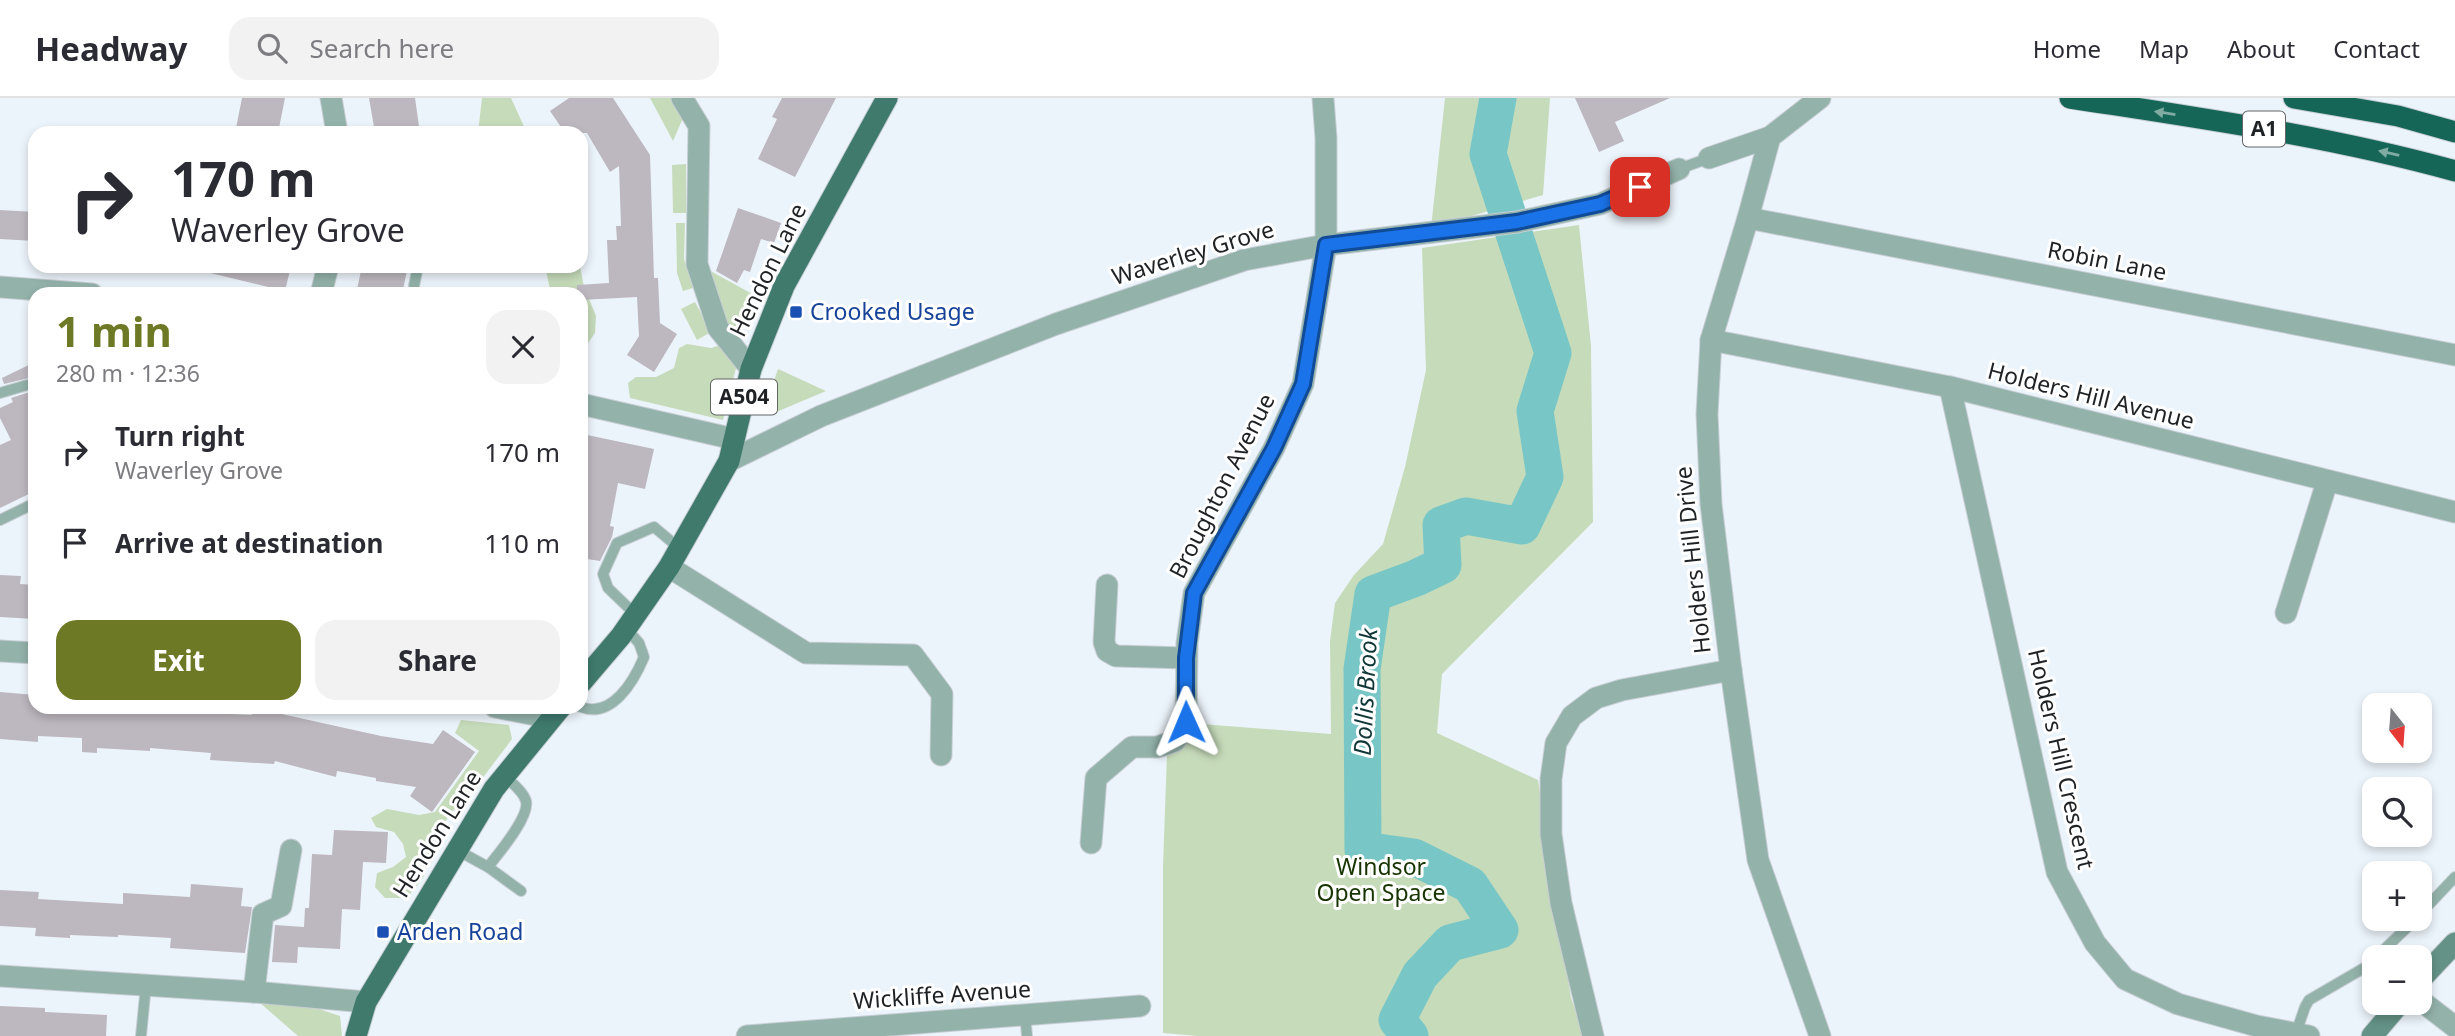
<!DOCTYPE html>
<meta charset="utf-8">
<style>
:root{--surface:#fff;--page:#f2f2f3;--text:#2b2b33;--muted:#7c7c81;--line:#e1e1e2;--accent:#6d7925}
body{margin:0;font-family:"Noto Sans",sans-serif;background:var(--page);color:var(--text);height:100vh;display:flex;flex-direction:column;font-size:26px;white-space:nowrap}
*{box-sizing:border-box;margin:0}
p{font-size:23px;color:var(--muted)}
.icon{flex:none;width:38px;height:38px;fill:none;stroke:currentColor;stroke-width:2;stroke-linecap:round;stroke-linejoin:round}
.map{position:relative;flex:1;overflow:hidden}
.sheet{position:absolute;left:28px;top:189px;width:560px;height:427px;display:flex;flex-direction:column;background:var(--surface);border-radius:21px;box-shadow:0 4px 10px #0003}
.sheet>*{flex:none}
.guide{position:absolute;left:28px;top:28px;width:560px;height:147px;border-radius:21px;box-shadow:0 4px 10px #0003;background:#fff;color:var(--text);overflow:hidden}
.needle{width:46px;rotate:163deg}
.buttons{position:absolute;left:2362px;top:595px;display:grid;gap:14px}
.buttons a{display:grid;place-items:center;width:70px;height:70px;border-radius:14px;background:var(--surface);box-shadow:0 4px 10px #0003;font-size:35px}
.pin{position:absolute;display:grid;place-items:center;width:60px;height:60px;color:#fff;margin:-30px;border-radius:14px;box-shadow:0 4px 10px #0006}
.me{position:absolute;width:77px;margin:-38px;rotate:359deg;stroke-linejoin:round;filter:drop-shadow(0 0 5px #0008)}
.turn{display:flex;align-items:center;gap:24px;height:147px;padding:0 28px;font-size:32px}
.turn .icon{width:91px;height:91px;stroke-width:2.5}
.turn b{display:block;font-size:49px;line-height:60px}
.round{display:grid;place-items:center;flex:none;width:74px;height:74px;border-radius:21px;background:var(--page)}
.head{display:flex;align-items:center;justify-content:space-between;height:119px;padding:0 28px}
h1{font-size:42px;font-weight:700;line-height:52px;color:var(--accent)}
.action{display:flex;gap:14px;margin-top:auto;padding:14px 28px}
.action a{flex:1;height:80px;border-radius:21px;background:var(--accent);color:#fff;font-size:28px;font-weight:700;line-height:80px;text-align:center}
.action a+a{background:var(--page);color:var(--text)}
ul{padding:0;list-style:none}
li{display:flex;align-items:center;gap:21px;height:91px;padding:0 28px}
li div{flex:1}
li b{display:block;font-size:26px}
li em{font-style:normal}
header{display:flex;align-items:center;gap:42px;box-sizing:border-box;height:98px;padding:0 35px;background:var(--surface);border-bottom:2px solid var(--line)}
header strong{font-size:33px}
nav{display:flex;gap:38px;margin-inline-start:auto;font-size:24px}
.search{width:490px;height:63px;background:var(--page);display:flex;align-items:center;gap:18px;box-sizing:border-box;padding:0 24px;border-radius:21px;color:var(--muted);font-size:26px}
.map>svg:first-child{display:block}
</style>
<header>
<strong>Headway</strong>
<div class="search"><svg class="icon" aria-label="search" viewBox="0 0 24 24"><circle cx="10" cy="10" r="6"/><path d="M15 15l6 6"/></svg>Search here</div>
<nav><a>Home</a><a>Map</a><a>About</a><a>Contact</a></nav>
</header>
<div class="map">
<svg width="2455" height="938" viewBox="0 0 2455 938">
<rect width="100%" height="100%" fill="#ecf4fb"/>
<g fill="#c6dbba">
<path d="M 482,0 L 511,0 L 527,35 L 478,35 Z"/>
<path d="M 650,0 L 671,0 L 683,20 L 673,43 Z"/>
<path d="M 1445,0 L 1550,0 L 1543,97 L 1431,130 Z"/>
<path d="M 686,66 L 686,115 L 673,115 L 672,67 Z"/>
<path d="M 676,125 L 685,125 L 684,161 L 693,190 L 683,193 L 677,175 Z"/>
<path d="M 1579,127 L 1591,248 L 1593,424 L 1442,576 L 1437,635 L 1538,682 L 1571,900 L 1585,938 L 1198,938 L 1163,935 L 1163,768 L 1167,656 C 1183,654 1193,639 1201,626 L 1331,636 L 1330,543 L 1335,505 L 1354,477 L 1383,446 L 1405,369 L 1426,272 L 1422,150 Z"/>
<path d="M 545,168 L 580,168 L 584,189 L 596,218 L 595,235 L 584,251 L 581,277 L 581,196 L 551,196 Z"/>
<path d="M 705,170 L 756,198 L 736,243 L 724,230 Z"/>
<path d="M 695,204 L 711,234 L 697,242 L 681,211 Z"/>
<path d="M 687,246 L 711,250 L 721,247 L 737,266 L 723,322 L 630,300 L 628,285 L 636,279 L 656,279 L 674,270 L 679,250 Z"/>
<path d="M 778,271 L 826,293 L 774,315 L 764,311 Z"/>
<path d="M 461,622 L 509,627 L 512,641 L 472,694 L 450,716 L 434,743 L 423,780 L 407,800 L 385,800 L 375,789 L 377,775 L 393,769 L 406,759 L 403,746 L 394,734 L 376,729 L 371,720 L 387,711 L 419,717 L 435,714 L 479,653 L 455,635 Z"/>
<path d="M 259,904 L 304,906 L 340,918 L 342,938 L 298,938 Z"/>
</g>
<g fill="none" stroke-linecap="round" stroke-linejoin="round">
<path stroke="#78c7c6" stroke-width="37" d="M 1410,938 L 1397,922 L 1420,877 L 1450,845 L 1500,832 L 1470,787 L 1414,759 L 1363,752 L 1362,571 L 1373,496 L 1416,480 L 1443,467 L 1441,427 L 1466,418 L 1522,428 L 1545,379 L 1535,313 L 1553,255 L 1488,56 L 1498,0"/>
</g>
<g fill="#bdb7bf">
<path d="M 242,0 L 285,0 L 278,35 L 235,35 Z"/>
<path d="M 369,0 L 415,0 L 420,35 L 375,35 Z"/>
<path d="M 569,0 L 613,0 L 650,57 L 654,180 L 658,180 L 660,225 L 677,236 L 654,274 L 627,257 L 639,238 L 637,199 L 581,202 L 581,196 L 577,196 L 577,187 L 609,185 L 607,142 L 617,142 L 616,128 L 621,128 L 619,68 L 610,74 L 587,35 L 565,35 L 550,13 Z"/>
<path d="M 782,0 L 836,0 L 795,79 L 758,61 L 777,21 L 772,19 Z"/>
<path d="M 1575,0 L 1670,0 L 1615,24 L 1624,43 L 1599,54 Z"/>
<path d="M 738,110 L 781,125 L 774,145 L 761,141 L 750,174 L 744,172 L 737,185 L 716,173 Z"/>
<path d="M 0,112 L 35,114 L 35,143 L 0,141 Z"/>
<path d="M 207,168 L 291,168 L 285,193 L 206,174 Z"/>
<path d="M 362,168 L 408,168 L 402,196 L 356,196 Z"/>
<path d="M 35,264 L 35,393 L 0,410 L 0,347 L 11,342 L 0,320 L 0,310 L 13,304 L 11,300 L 30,294 L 35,288 L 29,280 L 4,286 L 2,280 Z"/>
<path d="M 587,337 L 654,351 L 645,391 L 618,385 L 610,428 L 614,429 L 612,439 L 600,463 L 581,460 L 581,347 L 585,347 Z"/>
<path d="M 0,477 L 21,478 L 20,486 L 35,487 L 35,521 L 0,519 Z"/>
<path d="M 0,594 L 35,597 L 35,609 L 209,609 L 209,615 L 252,617 L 252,612 L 277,615 L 381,638 L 433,646 L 443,632 L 475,654 L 432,714 L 410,698 L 416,689 L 376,683 L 376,680 L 337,673 L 336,679 L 275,663 L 274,666 L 210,662 L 211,655 L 150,650 L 150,653 L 97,650 L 97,655 L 82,654 L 82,640 L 38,638 L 38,644 L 0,641 Z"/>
<path d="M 334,732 L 388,734 L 386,765 L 363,764 L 360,812 L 342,811 L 340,851 L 298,849 L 297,865 L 272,864 L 275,827 L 304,829 L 305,810 L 309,810 L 312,756 L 332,757 Z"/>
<path d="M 191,786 L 243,790 L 241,808 L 252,809 L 245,855 L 170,850 L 171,840 L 118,837 L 118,839 L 70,837 L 70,840 L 35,838 L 36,830 L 0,828 L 0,792 L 39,794 L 38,801 L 123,806 L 123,795 L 190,799 Z"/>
<path d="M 0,908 L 45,910 L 45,914 L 107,917 L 106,938 L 0,938 Z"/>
</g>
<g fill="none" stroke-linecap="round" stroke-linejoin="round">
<g stroke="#c7ced4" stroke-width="12">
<g id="lane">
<path d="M 1679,71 L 1709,60"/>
<path d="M 414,188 L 418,168"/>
<path d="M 0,295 L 27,287"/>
<path d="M 0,422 L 35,405"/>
<path d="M 636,517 L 608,490 L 603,476 L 617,445 L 654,429 L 679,450"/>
<path d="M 581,609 C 612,621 634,583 644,559 L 639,545 L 626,530"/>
<path d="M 457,752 L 488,769 L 521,793"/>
<path d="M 488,769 C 498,756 530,719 526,703 C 523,693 511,684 504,678"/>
<path d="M 2420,816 L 2455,779"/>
<path d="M 2376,859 L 2416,821"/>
<path d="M 1025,917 L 1027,938"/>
<path d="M 2296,935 L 2305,909 L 2309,902 L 2364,870 L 2375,861"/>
<path d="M 141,938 L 146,887"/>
</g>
</g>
<g stroke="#c7ced4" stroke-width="23">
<g id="street">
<path d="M 331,0 L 337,35"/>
<path d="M 682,0 L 699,28 L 697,166 L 718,230 L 751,271"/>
<path d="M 1709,60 L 1770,39"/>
<path d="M 1748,120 L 2455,257"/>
<path d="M 0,189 L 92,196"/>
<path d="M 321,196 L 328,168"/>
<path d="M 1711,242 L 1950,289 L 2455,414"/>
<path d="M 1950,289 L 2057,774 L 2095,845 L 2125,881 L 2178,906 L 2257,928 L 2309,938"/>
<path d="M 581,306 L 734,341"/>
<path d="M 729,363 L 821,318 L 1056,226 L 1244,162 L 1326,147 L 1517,124 L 1600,106 L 1679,71"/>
<path d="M 669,469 L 806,555 L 913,557 L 942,596 L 941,657"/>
<path d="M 1107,487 L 1104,544 L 1107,553 L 1116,558 L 1186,560"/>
<path d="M 2286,515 L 2327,384"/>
<path d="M 0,553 L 35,555"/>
<path d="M 495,609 L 551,620"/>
<path d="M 1091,745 L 1096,680 L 1132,649 L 1157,649 L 1175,643 L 1186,624 L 1187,545 L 1194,495 L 1274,350 L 1303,286 L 1326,147 L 1326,40 L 1323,0"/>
<path d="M 0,878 L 254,894 L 366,904"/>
<path d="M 254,894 L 263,816 L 281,808 L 291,752"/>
<path d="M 2420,902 L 2455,929"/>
<path d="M 747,938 L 1140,908"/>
<path d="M 1593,938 L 1561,805 L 1551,736 L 1551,681 L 1556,645 L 1572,618 L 1596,600 L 1622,592 L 1731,572"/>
<path d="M 1820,938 L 1758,762 L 1731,572 L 1711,406 L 1707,316 L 1711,242 L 1748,120 L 1770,39 L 1820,0"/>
</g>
</g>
<g stroke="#c7ced4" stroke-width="23">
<g id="secondary">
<path d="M 2420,882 L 2455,845"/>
<path d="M 2372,938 L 2400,905"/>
</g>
</g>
<g stroke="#c7ced4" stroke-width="23">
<g id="primary">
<path d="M 581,585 L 621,538 L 669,469 L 729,363 L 751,271 L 784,188 L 887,0"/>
<path d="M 356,938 L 366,904 L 494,691 L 561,609"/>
</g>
</g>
<g stroke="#c7ced4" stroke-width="23">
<g id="highway">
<path d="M 2070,0 C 2199,20 2329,38 2455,73"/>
<path d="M 2294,0 L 2398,18 L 2455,34"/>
</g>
</g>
<use href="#lane" stroke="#93b2aa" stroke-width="10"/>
<use href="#street" stroke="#93b2aa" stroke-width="21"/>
<use href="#secondary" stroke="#649286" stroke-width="21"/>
<use href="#primary" stroke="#3f7a6d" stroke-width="21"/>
<use href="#highway" stroke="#166658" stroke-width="21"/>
</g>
<defs><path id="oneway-solid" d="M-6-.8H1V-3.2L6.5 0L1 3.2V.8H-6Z" transform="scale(1.75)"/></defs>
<g fill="#7faba3">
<use href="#oneway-solid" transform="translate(2165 15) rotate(-171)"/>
<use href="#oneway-solid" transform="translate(2389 55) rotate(-167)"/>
</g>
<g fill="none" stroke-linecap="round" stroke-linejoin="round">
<g stroke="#114b97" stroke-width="18">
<path id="route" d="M 1186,624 L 1186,560 L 1194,495 L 1274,350 L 1303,286 L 1326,147 L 1517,124 L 1600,106 L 1640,89"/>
</g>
<use href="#route" stroke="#1a73e8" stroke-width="12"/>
</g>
<g fill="#1a4fb4" stroke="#fff" stroke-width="2.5">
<rect x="789" y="207" width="14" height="14" rx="3.5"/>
<rect x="376" y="827" width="14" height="14" rx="3.5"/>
</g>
<g text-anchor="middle" stroke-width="6" stroke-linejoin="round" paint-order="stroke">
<g fill="#fff" stroke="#626466" stroke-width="2">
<rect x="2243" y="13.5" width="42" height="35" rx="5"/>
<rect x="711" y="281.5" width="66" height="35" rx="5"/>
</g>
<g font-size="21" font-weight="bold" fill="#1f2225">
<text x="2264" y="38">A1</text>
<text x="744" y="306">A504</text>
</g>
<g font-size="23" fill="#1f2225" stroke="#fff">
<text transform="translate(1193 155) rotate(-17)" y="8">Waverley Grove</text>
<text transform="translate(2107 163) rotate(11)" y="8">Robin Lane</text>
<text transform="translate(768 172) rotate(-64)" y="8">Hendon Lane</text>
<text transform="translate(2091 298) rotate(14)" y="8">Holders Hill Avenue</text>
<text transform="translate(1222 388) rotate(-63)" y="8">Broughton Avenue</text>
<text transform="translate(1693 462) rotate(-96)" y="8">Holders Hill Drive</text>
<text transform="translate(2061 661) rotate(77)" y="8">Holders Hill Crescent</text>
<text transform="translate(437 736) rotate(-58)" y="8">Hendon Lane</text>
<text transform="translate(942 897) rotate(-4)" y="8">Wickliffe Avenue</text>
</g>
<g font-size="23" fill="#164399" stroke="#fff" text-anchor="start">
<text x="810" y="222">Crooked Usage</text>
<text x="397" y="842">Arden Road</text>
</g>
<g font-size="23" fill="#173400" stroke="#fff">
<text x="1381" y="777">Windsor<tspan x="1381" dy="26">Open Space</tspan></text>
</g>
<g font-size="24" font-style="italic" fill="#103737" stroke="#fff">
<text transform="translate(1366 594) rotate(-87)" y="8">Dollis Brook</text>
</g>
</g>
</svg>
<div class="buttons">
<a><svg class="needle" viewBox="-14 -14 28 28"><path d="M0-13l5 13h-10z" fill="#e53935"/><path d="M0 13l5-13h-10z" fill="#7c7c81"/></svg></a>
<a><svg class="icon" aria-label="search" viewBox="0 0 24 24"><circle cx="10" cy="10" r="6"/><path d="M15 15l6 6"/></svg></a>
<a>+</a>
<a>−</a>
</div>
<div class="pin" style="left:1640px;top:89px;background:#d93025"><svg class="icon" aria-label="arrive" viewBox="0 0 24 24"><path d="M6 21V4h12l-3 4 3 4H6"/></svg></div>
<svg class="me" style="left:1186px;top:624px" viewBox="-20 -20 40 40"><path d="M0-17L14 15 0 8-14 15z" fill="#1a73e8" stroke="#fff" stroke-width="4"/></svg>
<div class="guide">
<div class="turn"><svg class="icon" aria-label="right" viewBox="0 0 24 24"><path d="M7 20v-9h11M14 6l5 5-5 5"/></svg><div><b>170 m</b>Waverley Grove</div></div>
</div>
<section class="sheet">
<div class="head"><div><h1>1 min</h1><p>280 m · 12:36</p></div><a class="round"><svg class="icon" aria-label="close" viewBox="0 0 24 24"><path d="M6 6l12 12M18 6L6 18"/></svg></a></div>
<ul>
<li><svg class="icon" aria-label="right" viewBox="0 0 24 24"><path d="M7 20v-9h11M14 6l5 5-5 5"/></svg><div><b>Turn right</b><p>Waverley Grove</p></div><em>170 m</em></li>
<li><svg class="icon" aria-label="arrive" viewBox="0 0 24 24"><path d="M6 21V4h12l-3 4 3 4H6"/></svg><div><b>Arrive at destination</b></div><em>110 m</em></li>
</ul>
<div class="action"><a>Exit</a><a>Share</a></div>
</section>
</div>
